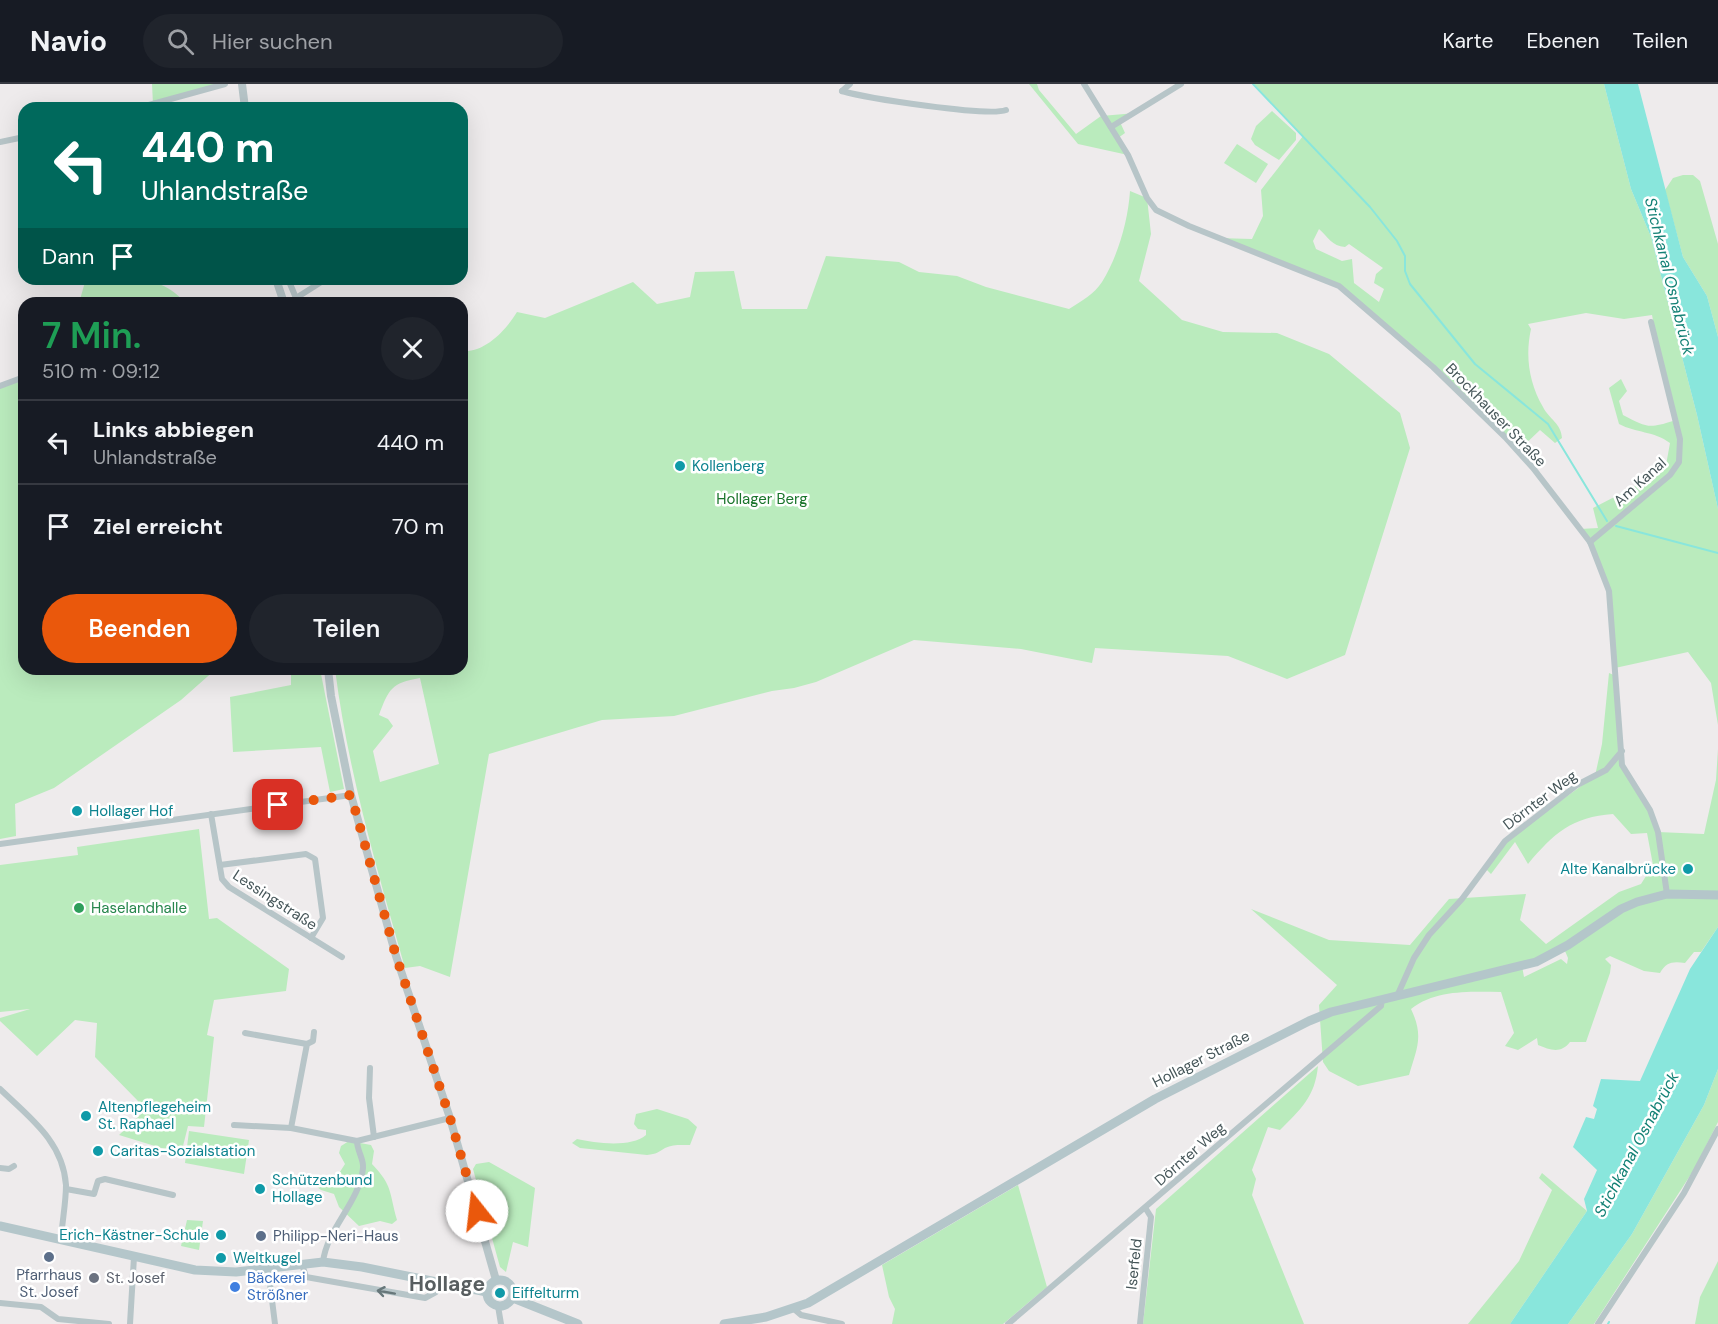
<!DOCTYPE html>
<html lang="de">
<meta charset="utf-8">
<style>
:root{--surface:#171b24;--page:#20242c;--text:#f1f3f6;--muted:#9ea1a6;--line:#363941;--accent:#ea580c}
body{margin:0;font-family:"DM Sans",sans-serif;background:var(--page);color:var(--text);height:100vh;display:flex;flex-direction:column;font-size:22px;white-space:nowrap}
*{box-sizing:border-box;margin:0}
p{font-size:20px;color:var(--muted)}
.icon{flex:none;width:33px;height:33px;fill:none;stroke:currentColor;stroke-width:2;stroke-linecap:round;stroke-linejoin:round}
.map{position:relative;flex:1;overflow:hidden}
.details{position:absolute;left:18px;top:213px;width:450px;height:378px;display:flex;flex-direction:column;background:var(--surface);border-radius:18px;box-shadow:0 6px 24px #0002}
.details>*{flex:none}
.guide{position:absolute;left:18px;top:18px;width:450px;height:183px;border-radius:18px;box-shadow:0 6px 24px #0002;background:#00695c;color:#fff;overflow:hidden}
.pin{position:absolute;display:grid;place-items:center;width:51px;height:51px;color:#fff;margin:-26px;border-radius:12px;box-shadow:0 3px 9px #0006}
.me{position:absolute;width:66px;margin:-33px;rotate:344deg;stroke-linejoin:round;filter:drop-shadow(0 0 4px #0008)}
.turn{display:flex;align-items:center;gap:21px;height:126px;padding:0 24px;font-size:27px}
.turn .icon{width:78px;height:78px;stroke-width:2.5}
.turn b{display:block;font-size:42px;line-height:51px}
.then{display:flex;align-items:center;height:57px;padding:0 24px;background:#0003;gap:12px;font-size:22px}
.round{display:grid;place-items:center;flex:none;width:63px;height:63px;border-radius:32px;background:var(--page)}
.overview{display:flex;align-items:center;justify-content:space-between;height:102px;padding:0 24px}
h1{font-size:36px;font-weight:600;line-height:45px;color:#1e9e55}
.action{display:flex;gap:12px;margin-top:auto;padding:12px 24px}
.action a{flex:1;height:69px;border-radius:36px;background:var(--accent);color:#fff;font-size:24px;font-weight:600;line-height:69px;text-align:center}
.action a+a{background:var(--page);color:var(--text)}
ul{padding:0;list-style:none}
li{display:flex;align-items:center;gap:18px;height:84px;padding:0 24px;border-top:2px solid var(--line)}
li div{flex:1}
li b{display:block;font-size:22px}
li em{font-style:normal}
header{display:flex;align-items:center;gap:36px;box-sizing:border-box;height:84px;padding:0 30px;background:var(--surface);border-bottom:2px solid var(--line)}
header strong{font-size:28px}
nav{display:flex;gap:33px;margin-inline-start:auto;font-size:21px}
.search{width:420px;height:54px;background:var(--page);display:flex;align-items:center;gap:15px;box-sizing:border-box;padding:0 21px;border-radius:33px;color:var(--muted);font-size:22px}
.map>svg:first-child{display:block}
</style>
<header>
<strong>Navio</strong>
<div class="search"><svg class="icon" aria-label="search" viewBox="0 0 24 24"><circle cx="10" cy="10" r="6"/><path d="M15 15l6 6"/></svg>Hier suchen</div>
<nav><a>Karte</a><a>Ebenen</a><a>Teilen</a></nav>
</header>
<div class="map">
<svg width="1718" height="1240" viewBox="0 0 1718 1240">
<rect width="100%" height="100%" fill="#eeebec"/>
<g fill="#baebbd" fill-rule="evenodd">
<path d="M 152,0 L 214,0 L 214,2 L 153,20 Z"/>
<path d="M 1029,0 L 1037,0 L 1039,6 L 1076,50 L 1101,32 L 1136,29 L 1120,38 L 1125,49 L 1118,54 L 1128,71 L 1078,60 Z"/>
<path d="M 1254,0 L 1604,0 L 1631,105 L 1651,153 L 1697,331 L 1718,425 L 1718,641 L 1711,599 L 1688,568 L 1615,584 C 1611,532 1612,489 1580,445 L 1598,444 L 1593,424 L 1655,392 L 1666,381 L 1670,359 C 1654,347 1636,349 1619,340 L 1609,304 L 1621,295 L 1627,307 L 1619,317 L 1623,331 C 1646,343 1648,345 1673,337 L 1652,231 L 1624,235 L 1586,229 L 1528,240 L 1531,245 C 1525,272 1529,299 1543,323 C 1549,335 1561,339 1562,354 L 1555,359 L 1540,346 L 1518,367 L 1433,283 L 1339,202 L 1218,154 L 1252,155 L 1263,132 L 1261,106 L 1303,52 ZM 1319,145 C 1328,153 1332,162 1345,163 L 1349,160 L 1383,184 L 1376,190 L 1374,199 L 1384,205 L 1379,218 L 1354,199 L 1352,175 L 1342,177 L 1316,165 L 1313,157 Z"/>
<path d="M 1272,27 L 1296,49 L 1296,56 L 1279,76 L 1255,61 L 1251,55 L 1256,42 Z"/>
<path d="M 1237,60 L 1268,80 L 1256,99 L 1224,79 Z"/>
<path d="M 1683,91 L 1693,91 L 1700,97 L 1718,160 L 1718,253 L 1707,212 L 1683,173 L 1665,106 L 1673,94 Z"/>
<path d="M 1130,107 L 1147,114 L 1151,150 L 1139,197 L 1182,236 L 1223,248 L 1277,249 L 1329,270 L 1400,329 L 1410,364 L 1345,571 L 1287,595 L 1228,572 L 1095,564 L 1092,579 L 1021,565 L 914,556 L 816,598 L 794,604 L 772,607 L 674,632 L 602,636 L 489,670 L 450,893 L 420,882 L 405,884 C 377,785 348,688 335,585 L 462,585 L 462,267 C 485,269 506,246 517,228 L 545,234 L 633,198 L 657,220 L 690,213 L 695,188 L 734,187 L 742,225 L 807,225 L 826,172 L 899,178 L 919,188 L 957,192 L 986,203 L 1069,225 C 1082,217 1094,210 1102,198 C 1118,172 1128,137 1130,107 ZM 420,594 L 439,680 L 380,698 L 373,667 L 393,642 L 388,635 L 379,631 C 389,605 391,599 420,594 Z"/>
<path d="M 88,195 C 124,195 154,188 182,215 L 182,219 L 79,219 L 85,198 Z"/>
<path d="M 24,292 L 24,585 L 216,585 L 181,616 L 54,704 L 15,720 L 16,752 L 0,755 L 0,302 Z"/>
<path d="M 291,585 L 320,585 L 344,705 L 330,708 L 321,663 L 233,668 L 230,613 L 291,601 Z"/>
<path d="M 1609,589 L 1616,592 L 1622,681 L 1650,726 L 1658,748 L 1704,750 L 1716,696 L 1718,665 L 1718,843 L 1701,868 L 1694,868 L 1685,879 C 1673,877 1666,878 1660,889 L 1644,887 L 1610,872 L 1605,875 L 1611,881 L 1610,889 L 1586,958 L 1570,958 C 1561,970 1550,966 1538,961 L 1537,954 L 1518,966 L 1505,962 L 1514,949 L 1501,908 C 1471,908 1437,905 1411,925 C 1424,952 1417,964 1409,991 L 1358,1002 L 1329,987 L 1323,978 L 1319,921 L 1337,901 L 1251,825 L 1329,856 L 1410,861 L 1449,815 L 1526,810 L 1520,836 L 1546,860 L 1619,808 L 1641,800 L 1653,781 L 1647,749 L 1631,750 L 1613,730 C 1572,733 1554,749 1528,780 L 1515,758 L 1491,790 L 1486,785 L 1505,757 L 1595,692 L 1602,660 ZM 1565,867 L 1568,874 L 1567,880 L 1561,875 L 1524,893 L 1522,882 Z"/>
<path d="M 199,745 L 209,835 L 217,834 L 289,885 L 286,907 L 214,916 L 207,951 L 214,953 L 204,1043 L 188,1042 L 181,1070 L 119,1051 L 141,1030 L 138,1017 L 95,973 L 97,939 L 75,936 L 37,972 L 0,937 L 0,934 L 30,925 L 0,928 L 0,781 L 78,771 L 77,763 Z"/>
<path d="M 1318,982 C 1315,1013 1301,1025 1280,1046 L 1268,1043 L 1252,1086 L 1256,1095 L 1252,1111 L 1304,1240 L 1143,1240 L 1156,1125 Z"/>
<path d="M 1718,985 L 1718,1038 L 1695,1084 L 1594,1240 L 1568,1240 L 1632,1150 L 1704,1021 Z"/>
<path d="M 657,1025 L 688,1035 L 697,1043 L 690,1061 C 682,1061 673,1060 665,1064 C 658,1068 657,1070 647,1071 L 580,1064 L 572,1059 L 577,1055 C 595,1059 631,1064 646,1051 L 646,1046 L 638,1045 L 634,1040 L 636,1030 Z"/>
<path d="M 189,1047 L 249,1056 L 244,1090 L 185,1079 Z"/>
<path d="M 349,1057 L 371,1061 L 374,1067 L 372,1080 C 393,1102 389,1108 397,1136 L 392,1140 L 380,1137 L 359,1142 L 339,1123 L 334,1110 L 321,1106 L 316,1102 L 318,1095 L 323,1091 L 336,1094 L 345,1080 L 339,1069 L 341,1062 Z"/>
<path d="M 489,1078 L 535,1104 L 528,1163 L 513,1158 L 506,1188 L 500,1183 L 473,1085 L 476,1080 Z"/>
<path d="M 1542,1089 L 1587,1127 L 1510,1240 L 1468,1240 L 1519,1177 L 1552,1106 L 1539,1094 Z"/>
<path d="M 1018,1101 L 1047,1203 L 1003,1240 L 892,1240 L 895,1225 L 889,1213 L 882,1181 Z"/>
<path d="M 187,1136 L 203,1137 L 199,1166 L 181,1162 Z"/>
<path d="M 1718,1177 L 1718,1240 L 1695,1240 L 1700,1213 Z"/>
</g>
<g fill="#89e6dc">
<path d="M 1604,0 L 1638,0 L 1683,173 L 1707,212 L 1718,253 L 1718,425 L 1697,331 L 1651,153 L 1631,105 Z"/>
<path d="M 1718,843 L 1718,985 L 1704,1021 L 1632,1150 L 1568,1240 L 1510,1240 L 1587,1127 L 1584,1115 L 1597,1086 L 1573,1063 L 1586,1033 L 1594,1035 L 1597,1025 L 1593,1022 L 1601,995 L 1640,997 L 1690,885 Z"/>
</g>
<g fill="none" stroke-linecap="round" stroke-linejoin="round">
<g stroke="#89e6dc" stroke-width="2">
<path d="M 1253,0 L 1370,123 L 1397,157 L 1405,172 L 1405,187 L 1410,200 L 1475,280 L 1548,340 L 1607,437"/>
<path d="M 1616,442 L 1718,469"/>
<path d="M 1608,1240 L 1609,1238"/>
</g>
<g stroke="#b7c5c8" stroke-width="6">
<path d="M 1084,0 L 1128,71 L 1147,114 L 1156,126 L 1189,142 L 1339,202 L 1433,283 L 1505,353 L 1533,384 L 1590,458 L 1609,507 L 1622,681 L 1650,726 L 1658,748 L 1667,810"/>
<path d="M 842,7 C 866,14 988,33 1006,26"/>
<path d="M 842,7 L 850,0"/>
<path d="M 138,24 L 225,0"/>
<path d="M 1111,43 L 1181,0"/>
<path d="M 0,58 L 24,53"/>
<path d="M 288,195 L 296,214"/>
<path d="M 297,219 L 296,214 L 326,195"/>
<path d="M 0,302 L 24,293"/>
<path d="M 1590,458 L 1670,391 L 1679,378 L 1680,355 L 1651,238"/>
<path d="M 211,730 L 222,795 L 229,803 L 342,873"/>
<path d="M 0,760 L 351,711"/>
<path d="M 220,781 L 306,770 L 315,775 L 323,834 L 311,854"/>
<path d="M 1398,910 L 1414,874 L 1429,851 L 1462,815 L 1505,757 L 1577,701 L 1606,686 L 1622,667"/>
<path d="M 245,949 L 307,960"/>
<path d="M 370,984 L 369,1014 L 374,1053"/>
<path d="M 0,1005 C 29,1033 63,1057 66,1101 C 66,1119 62,1138 61,1156"/>
<path d="M 234,1041 L 291,1044 L 357,1057 L 450,1034"/>
<path d="M 291,1044 L 307,960 L 313,957 L 314,948"/>
<path d="M 0,1084 L 9,1085 L 14,1082"/>
<path d="M 66,1105 L 94,1110 L 98,1097 L 105,1095 L 173,1111"/>
<path d="M 323,1178 C 327,1144 360,1118 363,1084 C 364,1075 357,1067 357,1057"/>
<path d="M 302,1180 L 306,1193 L 425,1214 L 436,1208 L 438,1198"/>
<path d="M 268,1184 L 275,1240"/>
<path d="M 0,1219 L 41,1223 L 58,1235 L 109,1240"/>
<path d="M 498,1222 L 501,1240"/>
<path d="M 794,1225 L 801,1231 L 842,1240"/>
<path d="M 130,1240 L 134,1173"/>
<path d="M 1008,1240 L 1381,922 L 1382,915"/>
<path d="M 1140,1240 L 1151,1133 L 1146,1125"/>
<path d="M 1598,1240 L 1684,1109 L 1718,1045"/>
</g>
<g stroke="#b7c5c8" stroke-width="8">
<path d="M 242,0 L 245,24"/>
<path d="M 276,195 L 284,219"/>
<path d="M 328,585 L 331,612 L 351,711 L 396,872 L 450,1034 L 496,1196"/>
</g>
<g stroke="#b4c6ca" stroke-width="9">
<path d="M 0,1142 L 195,1186 L 236,1188 L 323,1178 L 362,1183 L 487,1208"/>
<circle cx="500" cy="1209" r="13"/>
<path d="M 513,1214 L 578,1240"/>
<path d="M 724,1240 L 766,1233 L 808,1219 L 1155,1015 L 1309,937 L 1331,928 L 1536,878 L 1568,861 L 1621,825 L 1637,818 L 1667,810 L 1718,811"/>
</g>
</g>
<defs><path id="oneway-shaft" d="M-6 0H5M1.5-3L5.5 0L1.5 3" fill="none" stroke-width="1.6" stroke-linecap="round" stroke-linejoin="round" transform="scale(1.5)"/></defs>
<use stroke="#67777a" href="#oneway-shaft" transform="translate(386 1208) rotate(-170)"/>
<g fill="none" stroke-linecap="round" stroke-linejoin="round">
<path stroke="#ea580c" stroke-width="10" stroke-dasharray="0 18" d="M 278,721 L 351,711 L 396,872 L 450,1034 L 477,1127"/>
</g>
<g fill="#0f9aa8" stroke="#fff" stroke-width="2">
<circle cx="680" cy="382" r="6"/>
<circle cx="77" cy="727" r="6"/>
<circle cx="1688" cy="785" r="6"/>
<circle cx="86" cy="1032" r="6"/>
<circle cx="98" cy="1067" r="6"/>
<circle cx="260" cy="1105" r="6"/>
<circle cx="221" cy="1151" r="6"/>
<circle cx="221" cy="1174" r="6"/>
<circle cx="500" cy="1209" r="6"/>
</g>
<circle fill="#2e9e5b" stroke="#fff" stroke-width="2" cx="79" cy="824" r="6"/>
<g fill="#5c6f8a" stroke="#fff" stroke-width="2">
<circle cx="261" cy="1152" r="6"/>
<circle cx="49" cy="1173" r="6"/>
</g>
<circle fill="#6b7280" stroke="#fff" stroke-width="2" cx="94" cy="1194" r="6"/>
<circle fill="#3f7fe0" stroke="#fff" stroke-width="2" cx="235" cy="1203" r="6"/>
<g text-anchor="middle" stroke-width="5" stroke-linejoin="round" paint-order="stroke">
<g font-size="15" fill="#455558" stroke="#fff">
<text transform="translate(1496 331) rotate(46)" y="5">Brockhauser Straße</text>
<text transform="translate(1640 398) rotate(-42)" y="5">Am Kanal</text>
<text transform="translate(1540 716) rotate(-37)" y="5">Dörnter Weg</text>
<text transform="translate(275 816) rotate(33)" y="5">Lessingstraße</text>
<text transform="translate(1201 975) rotate(-27)" y="5">Hollager Straße</text>
<text transform="translate(1190 1070) rotate(-41)" y="5">Dörnter Weg</text>
<text transform="translate(1134 1180) rotate(-84)" y="5">Iserfeld</text>
</g>
<g font-size="15" fill="#0d838f" stroke="#fff" text-anchor="start">
<text x="692" y="387">Kollenberg</text>
<text x="89" y="732">Hollager Hof</text>
<text x="1676" y="790" text-anchor="end">Alte Kanalbrücke</text>
<text x="98" y="1028">Altenpflegeheim<tspan x="98" dy="17">St. Raphael</tspan></text>
<text x="110" y="1072">Caritas-Sozialstation</text>
<text x="272" y="1101">Schützenbund<tspan x="272" dy="17">Hollage</tspan></text>
<text x="209" y="1156" text-anchor="end">Erich-Kästner-Schule</text>
<text x="233" y="1179">Weltkugel</text>
<text x="512" y="1214">Eiffelturm</text>
</g>
<g font-size="15" fill="#1a742b" stroke="#fff">
<text x="762" y="420">Hollager Berg</text>
</g>
<g font-size="15" fill="#27864d" stroke="#fff" text-anchor="start">
<text x="91" y="829">Haselandhalle</text>
</g>
<g font-size="15" fill="#4e5e75" stroke="#fff" text-anchor="start">
<text x="273" y="1157">Philipp-Neri-Haus</text>
<text x="49" y="1196" text-anchor="middle">Pfarrhaus<tspan x="49" dy="17">St. Josef</tspan></text>
</g>
<g font-size="15" fill="#5b616d" stroke="#fff" text-anchor="start">
<text x="106" y="1199">St. Josef</text>
</g>
<g font-size="15" fill="#366cbe" stroke="#fff" text-anchor="start">
<text x="247" y="1199">Bäckerei<tspan x="247" dy="17">Strößner</tspan></text>
</g>
<g font-size="16" font-style="italic" fill="#138175" stroke="#fff">
<text transform="translate(1670 192) rotate(76)" y="6">Stichkanal Osnabrück</text>
<text transform="translate(1636 1060) rotate(-62)" y="6">Stichkanal Osnabrück</text>
</g>
<g font-size="21" font-weight="bold" fill="#585e60" stroke="#fff">
<text x="447" y="1207">Hollage</text>
</g>
</g>
</svg>
<div class="pin" style="left:278px;top:721px;background:#d93025"><svg class="icon" aria-label="arrive" viewBox="0 0 24 24"><path d="M6 21V4h12l-3 4 3 4H6"/></svg></div>
<svg class="me" style="left:477px;top:1127px" viewBox="-20 -20 40 40"><circle r="19" fill="#fff"/><path d="M0-13L10 11 0 6-10 11z" fill="#ea580c"/></svg>
<div class="guide">
<div class="turn"><svg class="icon" aria-label="left" viewBox="0 0 24 24"><path d="M17 20v-9H6M10 6l-5 5 5 5"/></svg><div><b>440 m</b>Uhlandstraße</div></div>
<div class="then">Dann<svg class="icon" aria-label="arrive" viewBox="0 0 24 24"><path d="M6 21V4h12l-3 4 3 4H6"/></svg></div>
</div>
<section class="details">
<div class="overview"><div><h1>7 Min.</h1><p>510 m · 09:12</p></div><a class="round"><svg class="icon" aria-label="close" viewBox="0 0 24 24"><path d="M6 6l12 12M18 6L6 18"/></svg></a></div>
<ul>
<li><svg class="icon" aria-label="left" viewBox="0 0 24 24"><path d="M17 20v-9H6M10 6l-5 5 5 5"/></svg><div><b>Links abbiegen</b><p>Uhlandstraße</p></div><em>440 m</em></li>
<li><svg class="icon" aria-label="arrive" viewBox="0 0 24 24"><path d="M6 21V4h12l-3 4 3 4H6"/></svg><div><b>Ziel erreicht</b></div><em>70 m</em></li>
</ul>
<div class="action"><a>Beenden</a><a>Teilen</a></div>
</section>
</div>
